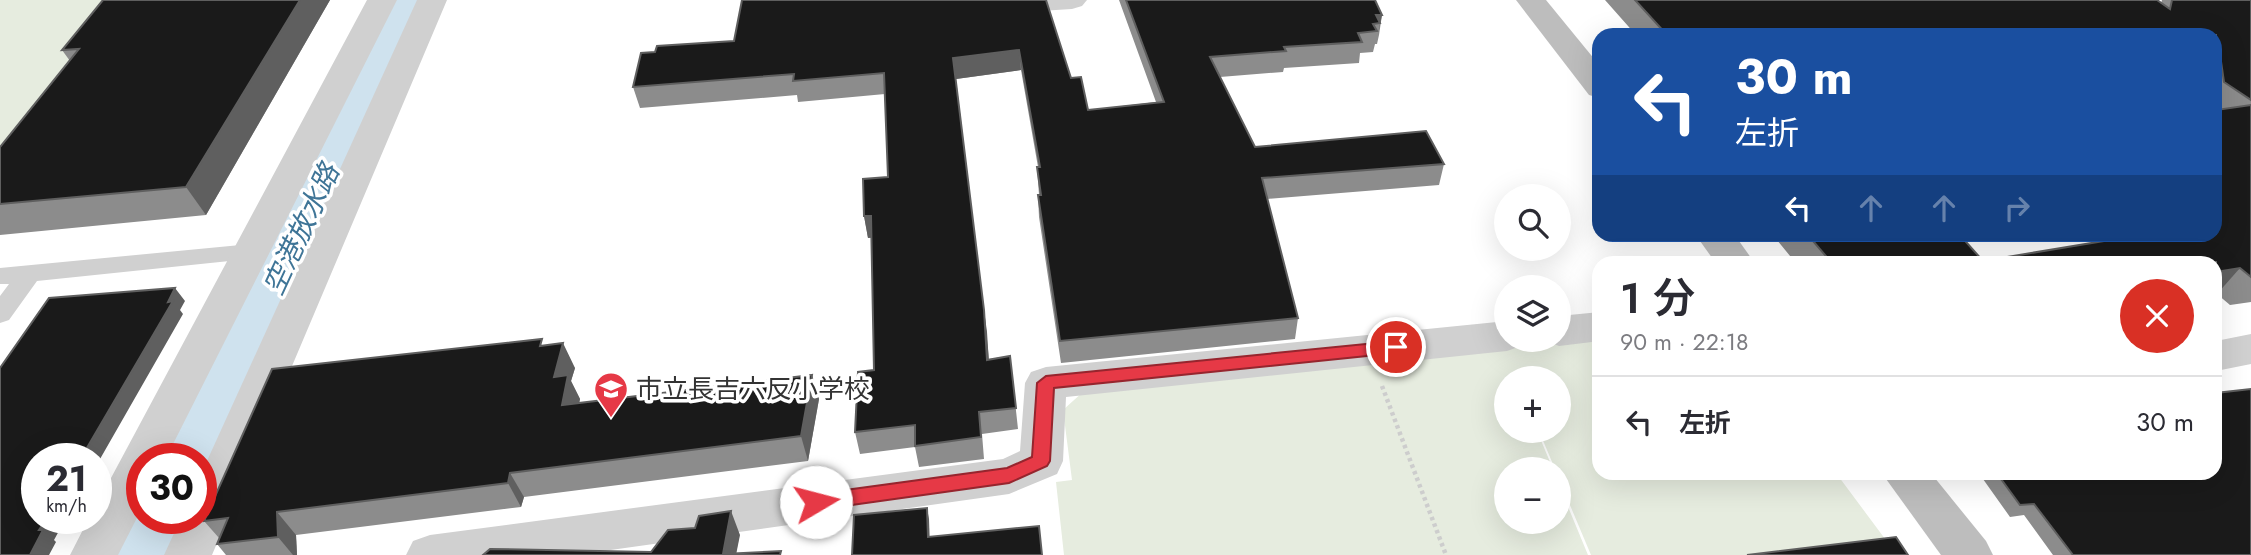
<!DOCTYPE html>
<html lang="ja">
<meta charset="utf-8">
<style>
:root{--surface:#fff;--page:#f2f2f3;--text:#2b2b33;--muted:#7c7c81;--line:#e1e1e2}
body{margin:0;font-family:Jost,"Noto Sans JP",sans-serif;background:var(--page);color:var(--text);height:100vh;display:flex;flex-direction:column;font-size:26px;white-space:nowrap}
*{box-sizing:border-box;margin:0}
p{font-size:23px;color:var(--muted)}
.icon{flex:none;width:38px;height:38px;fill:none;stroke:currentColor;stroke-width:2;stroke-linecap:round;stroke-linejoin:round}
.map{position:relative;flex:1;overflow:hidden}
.side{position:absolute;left:1592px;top:256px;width:630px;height:224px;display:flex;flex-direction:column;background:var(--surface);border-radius:21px;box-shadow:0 7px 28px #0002}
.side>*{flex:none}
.hud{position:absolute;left:1592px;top:28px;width:630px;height:214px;border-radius:21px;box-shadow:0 7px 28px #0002;background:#1a4fa0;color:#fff;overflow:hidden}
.buttons{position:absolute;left:1494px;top:184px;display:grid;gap:14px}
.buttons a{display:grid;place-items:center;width:77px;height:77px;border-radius:50%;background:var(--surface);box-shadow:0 7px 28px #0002;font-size:35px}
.speed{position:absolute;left:21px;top:443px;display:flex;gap:14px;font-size:35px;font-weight:700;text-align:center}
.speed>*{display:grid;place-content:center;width:91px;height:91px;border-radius:50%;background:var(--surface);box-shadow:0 7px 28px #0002;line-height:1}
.speed small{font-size:18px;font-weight:400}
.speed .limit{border:10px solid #d22;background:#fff;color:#111}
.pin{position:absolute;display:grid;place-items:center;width:60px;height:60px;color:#fff;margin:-30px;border:4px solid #fff;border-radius:50%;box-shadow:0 2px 7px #0007}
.me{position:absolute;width:77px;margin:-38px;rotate:82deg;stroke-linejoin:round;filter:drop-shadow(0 0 5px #0008)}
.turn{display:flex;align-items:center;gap:24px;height:147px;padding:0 28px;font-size:32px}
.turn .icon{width:91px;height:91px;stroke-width:2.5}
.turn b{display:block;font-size:49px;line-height:60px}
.lanes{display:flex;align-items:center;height:66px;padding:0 28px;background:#0003;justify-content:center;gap:35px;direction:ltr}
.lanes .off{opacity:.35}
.round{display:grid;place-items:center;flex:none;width:74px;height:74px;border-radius:37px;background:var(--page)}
.summary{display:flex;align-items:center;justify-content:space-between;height:119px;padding:0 28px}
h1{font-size:42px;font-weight:600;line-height:52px}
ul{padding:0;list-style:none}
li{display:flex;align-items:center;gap:21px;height:91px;padding:0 28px;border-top:2px solid var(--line)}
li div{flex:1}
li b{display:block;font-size:26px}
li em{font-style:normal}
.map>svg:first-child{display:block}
</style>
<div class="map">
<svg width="2251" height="555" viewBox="0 0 2251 555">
<rect width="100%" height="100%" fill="#fff"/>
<g fill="#e6ecdf">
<path d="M 0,0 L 135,0 L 0,167 Z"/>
<path d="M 1599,335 L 1600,472 L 1836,473 L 1897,555 L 1591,555 L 1559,479 L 1559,469 L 1555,469 L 1539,431 L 1559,430 L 1559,378 L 1507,378 L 1507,430 L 1537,431 L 1553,469 L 1507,469 L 1507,522 L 1559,522 L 1559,485 L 1588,555 L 1064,555 L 1056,482 L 1072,480 L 1063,410 L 1084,391 Z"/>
</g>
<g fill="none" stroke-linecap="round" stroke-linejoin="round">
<g fill="#cfe2ee" fill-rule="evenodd">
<path d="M 378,0 L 438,0 L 238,458 L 225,484 L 201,492 L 201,458 L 148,458 Z"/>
<path d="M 142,487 L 142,518 L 201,518 L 201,494 L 213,518 L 198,555 L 100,555 L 133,490 Z"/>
</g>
<path stroke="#cdcdcd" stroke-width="4.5" stroke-dasharray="3.5 3.5" stroke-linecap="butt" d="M 1382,386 L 1446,555"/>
<path fill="#d0d0d0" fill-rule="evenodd" d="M 251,244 L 259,246 L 263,252 L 259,258 L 37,281 L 9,320 L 0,323 L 0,296 L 9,284 L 0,284 L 0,268 Z"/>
<g fill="#d0d0d0" fill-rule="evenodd">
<path d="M 367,0 L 397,0 L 166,458 L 142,458 L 142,508 L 118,555 L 70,555 L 89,518 L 96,518 L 96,506 Z"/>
<path d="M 417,0 L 447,0 L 212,555 L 164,555 L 181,518 L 201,518 L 201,474 Z"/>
<path d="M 892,0 L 1087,0 L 1082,6 L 1072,9 L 926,18 L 897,6 Z"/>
<path d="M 1600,312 L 1600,341 L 1559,346 L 1544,340 L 1559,340 L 1559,316 Z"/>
<path d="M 1507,321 L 1507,340 L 1525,340 L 1521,346 L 1507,351 L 1066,397 L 1063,461 L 1057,474 L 1009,494 L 575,555 L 406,555 L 413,541 L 430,535 L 1003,459 L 1020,451 L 1025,383 L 1031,372 L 1046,367 Z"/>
<path d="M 2251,334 L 2251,364 L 2216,371 L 2216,341 Z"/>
</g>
<g fill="#bdbdbd" fill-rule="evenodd">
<path d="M 1516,0 L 1546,0 L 1600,66 L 1600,98 L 1589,95 Z"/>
<path d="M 1695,234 L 1734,234 L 1754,262 L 1715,262 Z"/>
<path d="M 1881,472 L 1930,472 L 1986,541 L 1993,555 L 1941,555 Z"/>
</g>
</g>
<g fill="#8c8c8c">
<path d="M 103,0 L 330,0 L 206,215 L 0,235 L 0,147 L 70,61 L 62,50 Z"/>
<path d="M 1046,0 L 1071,78 L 1088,110 L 1156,102 L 1119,0 L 1375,0 L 1382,15 L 1379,35 L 1377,44 L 1375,44 L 1373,52 L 1360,53 L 1359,63 L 1284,68 L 1283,72 L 1220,77 L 1255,147 L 1444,164 L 1439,185 L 1267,199 L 1298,318 L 1295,339 L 1061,363 L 1039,217 L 1038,195 L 1039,195 L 1037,167 L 1038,167 L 1021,70 L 956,79 L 984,310 L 989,359 L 1010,356 L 1018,429 L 982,434 L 984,459 L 919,467 L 915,447 L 860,454 L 855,432 L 874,370 L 871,238 L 868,238 L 864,216 L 888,177 L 885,94 L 798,102 L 797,95 L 640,108 L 633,87 L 655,52 Z"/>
<path d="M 1605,0 L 2157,0 L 2161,3 L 2162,0 L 2251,0 L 2251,302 L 2230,305 L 2217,294 L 2216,294 L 2216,262 L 1795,262 L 1772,234 L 1959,234 L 1983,261 L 2216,234 L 2216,35 L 1636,35 Z"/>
<path d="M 546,345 L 575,368 L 571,381 L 580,399 L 579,403 L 812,375 L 819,399 L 808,461 L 524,497 L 521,507 L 296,535 L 297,555 L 226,555 L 217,544 L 219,538 L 204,521 Z"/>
<path d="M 1978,472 L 2216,472 L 2251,555 L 2053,555 L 2024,515 L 2010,517 Z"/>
</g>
<g fill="#5f5f5f">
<path d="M 300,0 L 330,0 L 206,215 L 186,187 Z"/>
<path d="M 1376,15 L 1382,15 L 1378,35 L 1380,23 Z"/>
<path d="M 1019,50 L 1021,70 L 956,79 L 953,58 Z"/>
<path d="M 864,216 L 871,216 L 875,237 L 868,238 Z"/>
<path d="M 2240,268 L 2217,294 L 2216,294 L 2216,272 Z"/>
<path d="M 175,288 L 185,301 L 180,310 L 183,314 L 96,466 L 96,458 L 81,458 Z"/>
<path d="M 984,310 L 987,332 L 990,381 L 987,360 Z"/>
<path d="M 563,343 L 575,368 L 571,381 L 580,399 L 574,429 L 562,405 L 554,377 Z"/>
<path d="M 812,375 L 819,399 L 808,461 L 801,436 Z"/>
<path d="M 510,473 L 524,497 L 521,507 L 508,483 Z"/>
<path d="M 927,508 L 929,519 L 930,548 L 928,537 Z"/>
<path d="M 731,511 L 740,535 L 736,555 L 723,554 Z"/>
<path d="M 277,512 L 296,535 L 297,555 L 293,555 L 278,537 Z"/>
<path d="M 47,518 L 66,518 L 54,540 L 56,542 L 49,555 L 30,555 L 39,530 Z"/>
</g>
<g fill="#1a1a1a" stroke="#5f5f5f" stroke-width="2">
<path d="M 103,0 L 300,0 L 186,187 L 0,204 L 0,147 L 79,49 L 62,50 Z"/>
<path d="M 742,0 L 1046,0 L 1071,78 L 1081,77 L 1088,110 L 1164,102 L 1126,0 L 1375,0 L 1382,15 L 1376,15 L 1380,23 L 1373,24 L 1377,31 L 1358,33 L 1362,42 L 1284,47 L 1286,51 L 1210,57 L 1255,147 L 1426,131 L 1444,164 L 1262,178 L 1298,318 L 1060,341 L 1038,195 L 1041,195 L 1037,167 L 1040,167 L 1019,50 L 953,58 L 984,310 L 987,360 L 1010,356 L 1016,408 L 979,412 L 981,437 L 915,446 L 915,425 L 855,432 L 858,372 L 874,370 L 871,216 L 864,216 L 863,179 L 888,177 L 884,73 L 793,81 L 794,74 L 633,87 L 641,53 L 655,52 L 657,46 L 734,41 Z"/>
<path d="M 1635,0 L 2157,0 L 2170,9 L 2172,0 L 2251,0 L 2251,100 L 2224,82 L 2218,41 L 2216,41 L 2216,35 L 1667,35 Z"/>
<path d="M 2251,105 L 2251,277 L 2240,268 L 2216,272 L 2216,262 L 1831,262 L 1807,234 L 1959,234 L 1983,261 L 2146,234 L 2216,234 L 2216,110 Z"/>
<path d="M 175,288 L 168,302 L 173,301 L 81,458 L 37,458 L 37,518 L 47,518 L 39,530 L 43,530 L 30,555 L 0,555 L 0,368 L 49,298 Z"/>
<path d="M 542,339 L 540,346 L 563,343 L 554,377 L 568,375 L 562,405 L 812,375 L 801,436 L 510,473 L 508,483 L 277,512 L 278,537 L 217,544 L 228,518 L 204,521 L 272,369 Z"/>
<path d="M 2251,389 L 2251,555 L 2073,555 L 2034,504 L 2020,505 L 1996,472 L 2216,472 L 2216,393 Z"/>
<path d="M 927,508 L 928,537 L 1039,526 L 1042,555 L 852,555 L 854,515 Z"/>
<path d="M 731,511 L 723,554 L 781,551 L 780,555 L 483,555 L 490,549 L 651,552 L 668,530 L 695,528 L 699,516 Z"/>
<path d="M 1896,537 L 1908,555 L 1747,555 Z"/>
</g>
<path fill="#e63946" stroke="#96252e" stroke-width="2" d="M 1396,341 L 1405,347 L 1396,353 L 1054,388 L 1050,461 L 1047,466 L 1009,483 L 816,510 L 810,508 L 807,502 L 810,497 L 816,494 L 1007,468 L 1032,457 L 1037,383 L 1046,376 Z"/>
<defs>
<g id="school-pin" transform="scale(1.75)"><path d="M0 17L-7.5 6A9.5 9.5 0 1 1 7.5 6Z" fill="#e63946" stroke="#fff"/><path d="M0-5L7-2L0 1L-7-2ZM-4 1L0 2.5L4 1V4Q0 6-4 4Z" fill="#fff"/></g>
</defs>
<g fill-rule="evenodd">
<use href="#school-pin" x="611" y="389"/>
</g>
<g text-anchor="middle" stroke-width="7" stroke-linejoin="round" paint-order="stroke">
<g font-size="26" fill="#333" stroke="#fff" text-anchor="start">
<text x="636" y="398">市立長吉六反小学校</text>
</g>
<g font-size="28" font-style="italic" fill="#3f7597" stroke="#fff">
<text transform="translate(301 229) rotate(-65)" y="10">空港放水路</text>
</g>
</g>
</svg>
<div class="buttons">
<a><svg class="icon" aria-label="search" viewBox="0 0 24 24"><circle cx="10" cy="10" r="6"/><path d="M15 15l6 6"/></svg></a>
<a><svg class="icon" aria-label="layers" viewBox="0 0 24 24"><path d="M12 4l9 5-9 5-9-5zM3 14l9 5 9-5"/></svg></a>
<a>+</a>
<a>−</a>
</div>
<div class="speed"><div>21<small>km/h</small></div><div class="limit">30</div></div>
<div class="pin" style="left:1396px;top:347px;background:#d93025"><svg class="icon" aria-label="arrive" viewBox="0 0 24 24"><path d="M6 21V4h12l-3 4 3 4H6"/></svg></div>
<svg class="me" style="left:816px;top:502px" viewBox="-20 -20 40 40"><circle r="19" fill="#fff"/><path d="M0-13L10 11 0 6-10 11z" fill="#e63946"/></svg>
<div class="hud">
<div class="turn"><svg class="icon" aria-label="left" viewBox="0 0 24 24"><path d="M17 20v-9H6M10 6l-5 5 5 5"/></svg><div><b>30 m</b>左折</div></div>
<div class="lanes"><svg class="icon" aria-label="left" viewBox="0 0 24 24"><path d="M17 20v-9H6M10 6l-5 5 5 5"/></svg><svg class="icon off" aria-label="ahead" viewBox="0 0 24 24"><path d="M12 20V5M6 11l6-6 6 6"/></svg><svg class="icon off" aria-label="ahead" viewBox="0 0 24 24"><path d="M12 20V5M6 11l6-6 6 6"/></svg><svg class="icon off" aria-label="right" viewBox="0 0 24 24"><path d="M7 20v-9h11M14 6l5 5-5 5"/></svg></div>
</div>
<section class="side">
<div class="summary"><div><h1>1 分</h1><p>90 m · 22:18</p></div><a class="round" style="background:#d93025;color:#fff"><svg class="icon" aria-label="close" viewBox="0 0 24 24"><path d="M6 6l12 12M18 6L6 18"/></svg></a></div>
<ul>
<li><svg class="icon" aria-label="left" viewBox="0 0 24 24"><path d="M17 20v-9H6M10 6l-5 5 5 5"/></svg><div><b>左折</b></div><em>30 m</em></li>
</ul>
</section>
</div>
